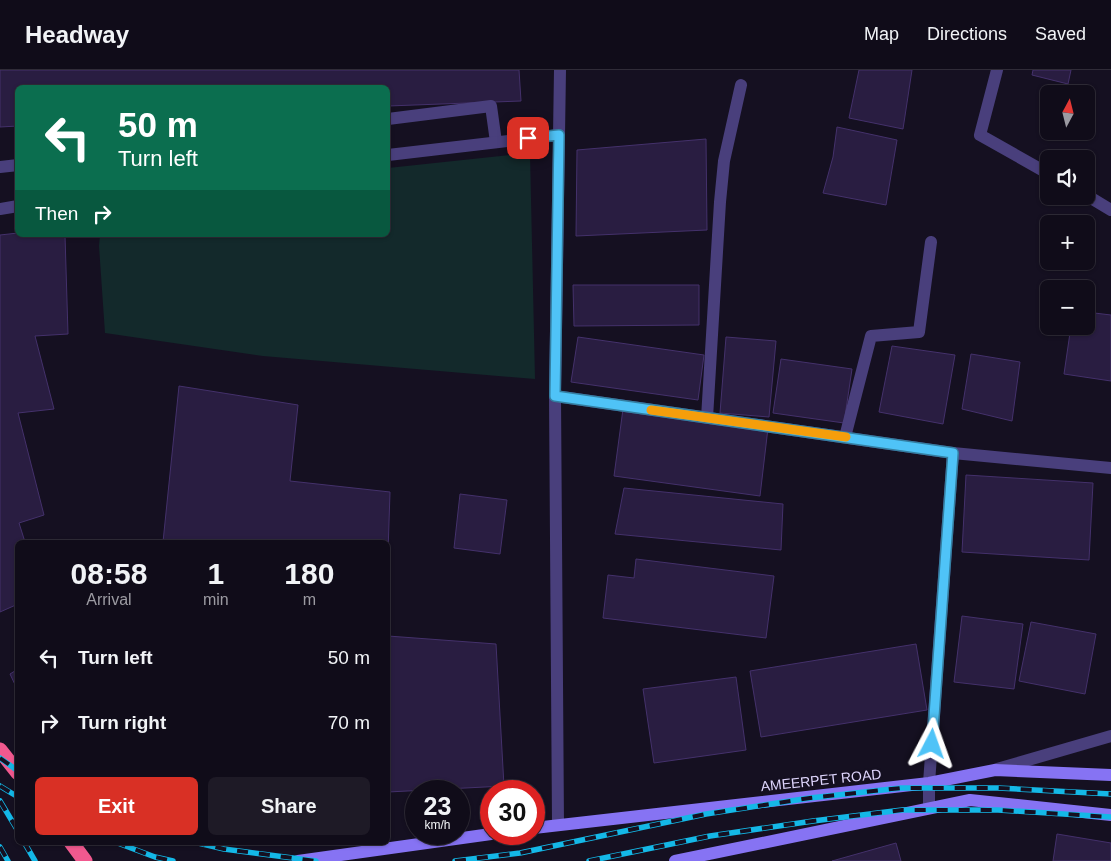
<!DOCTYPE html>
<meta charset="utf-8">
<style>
:root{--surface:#100c19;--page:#1e1a26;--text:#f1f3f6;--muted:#9c9ba2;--line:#302c38;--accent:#d93025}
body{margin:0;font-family:Arial,sans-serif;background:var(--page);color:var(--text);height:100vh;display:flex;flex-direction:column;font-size:19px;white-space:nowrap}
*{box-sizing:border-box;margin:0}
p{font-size:16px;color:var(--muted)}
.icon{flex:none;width:28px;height:28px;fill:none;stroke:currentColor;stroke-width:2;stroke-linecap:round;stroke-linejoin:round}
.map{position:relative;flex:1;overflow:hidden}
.sheet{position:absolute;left:15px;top:470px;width:375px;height:305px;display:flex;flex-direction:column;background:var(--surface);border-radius:8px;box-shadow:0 1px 4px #0004,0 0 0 1px var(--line)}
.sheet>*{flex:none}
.banner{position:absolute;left:15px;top:15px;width:375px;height:152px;border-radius:8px;box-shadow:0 1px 4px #0004,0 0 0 1px var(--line);background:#0b6e4f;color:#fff;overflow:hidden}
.needle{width:32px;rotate:7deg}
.fabs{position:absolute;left:1040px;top:15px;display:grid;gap:10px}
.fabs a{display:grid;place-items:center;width:55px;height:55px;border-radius:8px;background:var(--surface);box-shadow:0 1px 4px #0004,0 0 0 1px var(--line);font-size:25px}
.speed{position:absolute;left:405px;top:710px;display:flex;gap:10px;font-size:25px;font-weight:700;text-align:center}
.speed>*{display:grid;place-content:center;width:65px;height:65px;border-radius:50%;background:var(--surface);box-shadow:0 1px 4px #0004,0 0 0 1px var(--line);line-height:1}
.speed small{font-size:12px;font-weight:400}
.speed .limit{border:8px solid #d22;background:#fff;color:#111}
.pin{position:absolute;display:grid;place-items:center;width:42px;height:42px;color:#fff;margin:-21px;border-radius:10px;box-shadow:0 2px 8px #0006}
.me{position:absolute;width:55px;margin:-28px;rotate:4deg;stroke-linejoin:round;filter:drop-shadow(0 0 4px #0008)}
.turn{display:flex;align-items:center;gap:18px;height:105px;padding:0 20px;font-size:22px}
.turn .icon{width:65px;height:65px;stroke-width:2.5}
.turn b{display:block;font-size:35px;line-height:42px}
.then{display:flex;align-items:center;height:48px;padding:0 20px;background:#0003;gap:10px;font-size:19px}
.eta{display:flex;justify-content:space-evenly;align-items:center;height:85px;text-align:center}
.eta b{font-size:30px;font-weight:600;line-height:35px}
.action{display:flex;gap:10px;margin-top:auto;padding:10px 20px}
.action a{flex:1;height:58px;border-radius:8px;background:var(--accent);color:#fff;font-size:20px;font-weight:600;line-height:58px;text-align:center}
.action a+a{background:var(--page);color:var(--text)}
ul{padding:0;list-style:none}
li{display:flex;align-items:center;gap:15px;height:65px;padding:0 20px}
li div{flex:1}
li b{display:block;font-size:19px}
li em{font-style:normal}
header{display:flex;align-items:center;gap:30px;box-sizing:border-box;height:70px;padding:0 25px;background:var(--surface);border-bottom:1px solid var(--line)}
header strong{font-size:24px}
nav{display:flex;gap:28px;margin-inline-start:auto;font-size:18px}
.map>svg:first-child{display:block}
</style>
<header>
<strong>Headway</strong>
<nav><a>Map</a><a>Directions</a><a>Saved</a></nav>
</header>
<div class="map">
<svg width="1111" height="791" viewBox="0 0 1111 791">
<rect width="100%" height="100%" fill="#151021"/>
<path fill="#13292b" d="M 530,83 L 535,309 L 263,286 L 105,263 L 99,176 L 100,165 L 388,165 L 388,98 Z"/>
<g fill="#291d41" stroke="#44316b">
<path d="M 0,0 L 519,0 L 521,31 L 388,36 L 388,18 L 18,18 L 18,56 L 0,57 Z"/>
<path d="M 859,0 L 912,0 L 903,59 L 849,48 Z"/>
<path d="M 1033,0 L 1071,0 L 1068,14 L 1032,5 Z"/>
<path d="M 837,57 L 897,70 L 886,135 L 823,123 L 833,87 Z"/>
<path d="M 706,69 L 707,160 L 576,166 L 577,80 Z"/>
<path d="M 18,163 L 18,165 L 65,165 L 68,264 L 35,266 L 54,339 L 18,343 L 44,445 L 19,453 L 25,472 L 18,472 L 18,534 L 0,542 L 0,165 Z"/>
<path d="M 573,215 L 699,215 L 699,255 L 574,256 Z"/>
<path d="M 1086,242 L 1111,245 L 1111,311 L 1064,304 L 1071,256 L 1086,256 Z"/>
<path d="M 578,267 L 704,285 L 698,330 L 571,312 Z"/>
<path d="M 726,267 L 776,271 L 769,347 L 720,343 Z"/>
<path d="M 892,276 L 955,285 L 943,354 L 879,342 Z"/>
<path d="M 971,284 L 1020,292 L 1012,351 L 962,339 Z"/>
<path d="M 781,289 L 852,299 L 844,353 L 773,343 Z"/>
<path d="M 179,316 L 298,335 L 290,411 L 390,422 L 388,483 L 388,472 L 163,472 Z"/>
<path d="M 623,339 L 768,358 L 760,426 L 614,406 Z"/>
<path d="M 966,405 L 1093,413 L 1089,490 L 962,482 Z"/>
<path d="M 624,418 L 783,434 L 781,480 L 615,464 Z"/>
<path d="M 460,424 L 507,430 L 500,484 L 454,478 Z"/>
<path d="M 636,489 L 774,506 L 766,568 L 603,548 L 608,505 L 634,508 Z"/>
<path d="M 962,546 L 1023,554 L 1014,619 L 954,612 Z"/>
<path d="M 1031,552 L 1096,564 L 1085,624 L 1019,611 Z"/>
<path d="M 388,566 L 496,574 L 504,716 L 388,722 Z"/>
<path d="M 916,574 L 927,640 L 761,667 L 750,601 Z"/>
<path d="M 18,599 L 18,621 L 10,604 Z"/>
<path d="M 736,607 L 746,680 L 654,693 L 643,619 Z"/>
<path d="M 1057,764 L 1111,773 L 1111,791 L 1053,791 Z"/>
<path d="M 896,773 L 901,791 L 832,791 Z"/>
</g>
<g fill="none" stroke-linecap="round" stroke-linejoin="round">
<g stroke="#493f7c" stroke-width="12">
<path d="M 388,49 L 491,36 L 496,72"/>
<path d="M 0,97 L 18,95"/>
<path d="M 555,326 L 953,383"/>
<path d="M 997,699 L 1111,666"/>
</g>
<g stroke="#493f7c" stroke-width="12">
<path d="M 997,0 L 980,65 L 1049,104"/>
<path d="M 388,85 L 559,65"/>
<path d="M 1086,125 L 1111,140"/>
<path d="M 0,139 L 18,136"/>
<path d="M 707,348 L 720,132 L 724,91 L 741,15"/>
<path d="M 845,367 L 871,266 L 919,262 L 931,172"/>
<path d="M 929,738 L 929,713 L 953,383 L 1111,398"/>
<path d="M 558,754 L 555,326 L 560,0"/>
</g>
<g stroke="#8673f3" stroke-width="12">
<path d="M 534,758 L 929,713 L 995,700 L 1111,705"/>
<path d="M 298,791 L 491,764"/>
<path d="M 675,791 L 970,730 L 1111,745"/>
</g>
<g stroke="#f1598f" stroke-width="15">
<path d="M 0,680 L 18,703"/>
<path d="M 71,772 L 85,791"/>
</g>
<g stroke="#14b8e7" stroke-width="5.5">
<g id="rail">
<path d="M 0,688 L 18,701"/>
<path d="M 0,716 L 18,727"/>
<path d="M 0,731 L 18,761"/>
<path d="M 24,772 L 35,791"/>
<path d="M 115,772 L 155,787 L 173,791"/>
<path d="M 194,772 L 224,779 L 316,791"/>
<path d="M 0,777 L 8,791"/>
<path d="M 455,791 L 520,783 L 706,744 L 810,728 L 901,718 L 998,718 L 1111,724"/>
<path d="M 589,791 L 710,766 L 813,751 L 902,740 L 998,740 L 1111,747"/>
</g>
</g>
<use href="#rail" stroke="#151021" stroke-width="4" stroke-dasharray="11" stroke-linecap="butt"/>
</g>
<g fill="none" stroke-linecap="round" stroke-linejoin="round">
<g stroke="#337fa1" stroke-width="12">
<path id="route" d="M 528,68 L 559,65 L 555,326 L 953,383 L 932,674"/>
</g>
<use href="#route" stroke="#4fc3f7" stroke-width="9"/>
<path stroke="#f59e0b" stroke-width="9" d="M 651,340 L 846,367"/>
</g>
<g text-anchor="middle" stroke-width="4" stroke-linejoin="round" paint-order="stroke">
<g font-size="14" fill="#ddd4fb" stroke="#151021">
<text transform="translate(821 710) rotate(-6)" y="5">AMEERPET ROAD</text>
</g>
</g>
</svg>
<div class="fabs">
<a><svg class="needle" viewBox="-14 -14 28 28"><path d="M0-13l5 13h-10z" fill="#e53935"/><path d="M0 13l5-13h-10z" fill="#9c9ba2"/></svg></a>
<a><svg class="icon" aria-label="sound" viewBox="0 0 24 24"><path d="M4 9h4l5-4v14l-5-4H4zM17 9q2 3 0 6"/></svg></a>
<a>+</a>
<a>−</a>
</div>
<div class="speed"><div>23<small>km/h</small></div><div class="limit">30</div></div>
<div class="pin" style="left:528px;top:68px;background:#d93025"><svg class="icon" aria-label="arrive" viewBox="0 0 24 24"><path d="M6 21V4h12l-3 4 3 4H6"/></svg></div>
<svg class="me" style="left:932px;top:674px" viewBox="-20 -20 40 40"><path d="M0-17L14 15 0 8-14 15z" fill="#4fc3f7" stroke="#fff" stroke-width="4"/></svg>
<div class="banner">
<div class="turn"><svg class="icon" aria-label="left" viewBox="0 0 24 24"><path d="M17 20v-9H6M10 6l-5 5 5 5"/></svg><div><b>50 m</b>Turn left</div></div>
<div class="then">Then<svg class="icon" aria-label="right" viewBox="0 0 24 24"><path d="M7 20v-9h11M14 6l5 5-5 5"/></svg></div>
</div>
<section class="sheet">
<div class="eta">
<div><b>08:58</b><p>Arrival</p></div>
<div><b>1</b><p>min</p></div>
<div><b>180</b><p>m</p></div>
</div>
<ul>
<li><svg class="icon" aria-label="left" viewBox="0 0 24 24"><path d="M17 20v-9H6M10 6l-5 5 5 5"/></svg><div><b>Turn left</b></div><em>50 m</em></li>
<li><svg class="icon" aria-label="right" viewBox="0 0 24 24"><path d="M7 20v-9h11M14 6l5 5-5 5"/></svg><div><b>Turn right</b></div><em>70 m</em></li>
</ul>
<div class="action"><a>Exit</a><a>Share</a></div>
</section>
</div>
